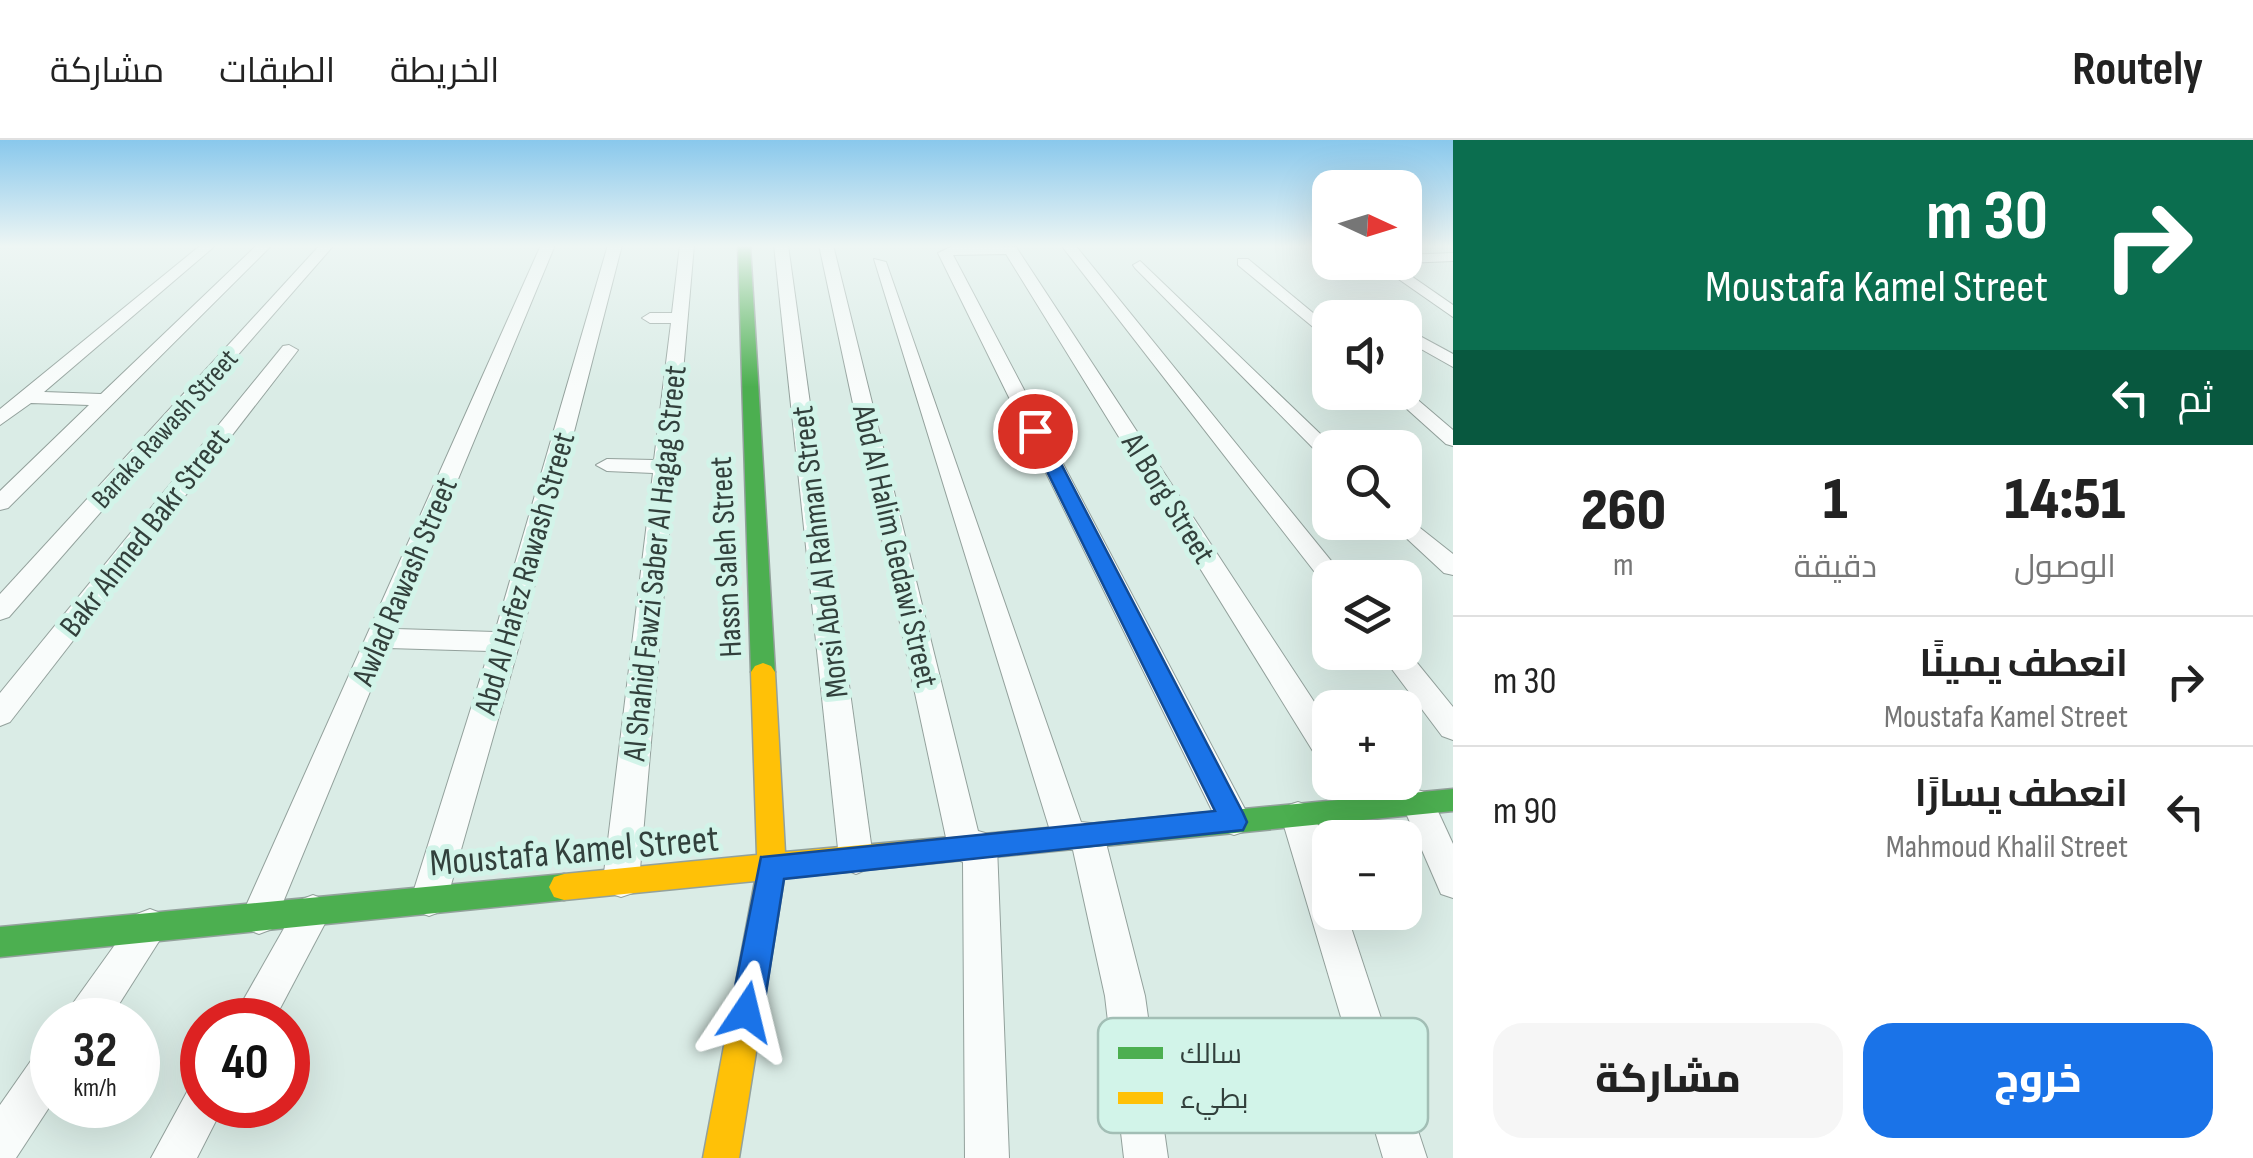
<!DOCTYPE html>
<html lang="ar">
<meta charset="utf-8">
<style>
:root{--surface:#fff;--page:#f6f6f6;--text:#222;--muted:#767676;--line:#e0e0e0;--accent:#1a73e8}
body{margin:0;font-family:"Sofia Sans Condensed",Cairo,sans-serif;background:var(--page);color:var(--text);direction:rtl;height:100vh;display:flex;flex-direction:column;font-size:38px;white-space:nowrap}
*{box-sizing:border-box;margin:0}
p{font-size:32px;color:var(--muted)}
.icon{flex:none;width:55px;height:55px;fill:none;stroke:currentColor;stroke-width:2;stroke-linecap:round;stroke-linejoin:round}
.map{position:relative;flex:1;overflow:hidden;direction:ltr}
.sheet{display:flex;flex-direction:column;background:var(--surface);width:800px}
.sheet>*{flex:none}
.banner{background:#0b6e4f;color:#fff;overflow:hidden}
.needle{width:65px;rotate:94deg}
.fabs{position:absolute;left:1312px;top:30px;display:grid;gap:20px}
.fabs a{display:grid;place-items:center;width:110px;height:110px;border-radius:20px;background:var(--surface);box-shadow:0 10px 40px #0002;font-size:50px}
.speed{position:absolute;left:30px;top:858px;display:flex;gap:20px;font-size:50px;font-weight:700;text-align:center}
.speed>*{display:grid;place-content:center;width:130px;height:130px;border-radius:50%;background:var(--surface);box-shadow:0 10px 40px #0002;line-height:1}
.speed small{font-size:25px;font-weight:400}
.speed .limit{border:15px solid #d22;background:#fff;color:#111}
.pin{position:absolute;display:grid;place-items:center;width:85px;height:85px;color:#fff;margin:-42px;border:5px solid #fff;border-radius:50%;box-shadow:0 2px 10px #0007}
.me{position:absolute;width:110px;margin:-55px;rotate:10deg;stroke-linejoin:round;filter:drop-shadow(0 0 8px #0008)}
.turn{display:flex;align-items:center;gap:35px;height:210px;padding:0 40px;font-size:45px}
.turn .icon{width:130px;height:130px;stroke-width:2.5}
.turn b{display:block;font-size:70px;line-height:85px}
.then{display:flex;align-items:center;height:95px;padding:0 40px;background:#0003;gap:20px;font-size:38px}
.eta{display:flex;justify-content:space-evenly;align-items:center;height:170px;text-align:center}
.eta b{font-size:60px;font-weight:800;line-height:70px}
.button{display:flex;gap:20px;margin-top:auto;padding:20px 40px}
.button a{flex:1;height:115px;border-radius:30px;background:var(--accent);color:#fff;font-size:40px;font-weight:800;line-height:115px;text-align:center}
.button a+a{background:var(--page);color:var(--text)}
ul{padding:0;list-style:none}
li{display:flex;align-items:center;gap:30px;height:130px;padding:0 40px;border-top:2px solid var(--line)}
li div{flex:1}
li b{display:block;font-size:38px}
li em{font-style:normal}
header{display:flex;align-items:center;gap:60px;box-sizing:border-box;height:140px;padding:0 50px;background:var(--surface);border-bottom:2px solid var(--line)}
header strong{font-size:48px}
nav{display:flex;gap:55px;margin-inline-start:auto;font-size:35px}
main{display:flex;flex:1;min-height:0}
.map>svg:first-child{display:block}
</style>
<header>
<strong>Routely</strong>
<nav><a>الخريطة</a><a>الطبقات</a><a>مشاركة</a></nav>
</header>
<main>
<section class="sheet">
<div class="banner">
<div class="turn"><svg class="icon" aria-label="right" viewBox="0 0 24 24"><path d="M7 20v-9h11M14 6l5 5-5 5"/></svg><div><b>30 m</b>Moustafa Kamel Street</div></div>
<div class="then">ثم<svg class="icon" aria-label="left" viewBox="0 0 24 24"><path d="M17 20v-9H6M10 6l-5 5 5 5"/></svg></div>
</div>
<div class="eta">
<div><b>14:51</b><p>الوصول</p></div>
<div><b>1</b><p>دقيقة</p></div>
<div><b>260</b><p>m</p></div>
</div>
<ul>
<li><svg class="icon" aria-label="right" viewBox="0 0 24 24"><path d="M7 20v-9h11M14 6l5 5-5 5"/></svg><div><b>انعطف يمينًا</b><p>Moustafa Kamel Street</p></div><em>30 m</em></li>
<li><svg class="icon" aria-label="left" viewBox="0 0 24 24"><path d="M17 20v-9H6M10 6l-5 5 5 5"/></svg><div><b>انعطف يسارًا</b><p>Mahmoud Khalil Street</p></div><em>90 m</em></li>
</ul>
<div class="button"><a>خروج</a><a>مشاركة</a></div>
</section>
<div class="map">
<svg width="1453" height="1018" viewBox="0 0 1453 1018">
<rect width="100%" height="100%" fill="#daece6"/>
<g fill="none" stroke-linecap="round" stroke-linejoin="round">
<g stroke="#93a19c" stroke-width="2">
<g id="street">
<path d="M 201,105 L 216,105 L 44,252 L 101,254 L 257,105 L 272,105 L 8,368 L 0,370 L 0,351 L 89,265 L 31,263 L 0,285 L 0,269 Z"/>
<path d="M 320,105 L 334,105 L 9,477 L 0,480 L 0,454 Z"/>
<path d="M 541,105 L 555,105 L 396,489 L 495,492 L 608,105 L 622,105 L 520,502 L 447,759 L 442,771 L 429,776 L 416,771 L 411,759 L 489,511 L 388,508 L 272,789 L 259,794 L 246,789 L 241,777 Z"/>
<path d="M 680,105 L 694,105 L 639,741 L 633,753 L 621,757 L 609,753 L 603,741 L 653,333 L 607,331 L 596,325 L 607,319 L 654,320 L 671,183 L 650,183 L 642,178 L 650,173 L 672,173 Z"/>
<path d="M 774,105 L 788,105 L 873,718 L 868,729 L 856,734 L 844,729 L 839,718 Z"/>
<path d="M 819,105 L 833,105 L 978,691 L 992,695 L 997,706 L 1009,1018 L 965,1018 L 963,722 L 953,718 L 948,707 Z"/>
<path d="M 955,105 L 1016,107 L 1330,586 L 1330,625 L 1319,621 L 1006,114 L 953,115 L 1246,671 L 1251,681 L 1246,691 L 1234,695 L 1222,691 L 938,113 Z"/>
<path d="M 1061,105 L 1075,105 L 1345,438 L 1330,438 L 1330,445 L 1324,444 Z"/>
<path d="M 1453,113 L 1453,121 L 1405,123 L 1402,122 L 1405,122 L 1405,115 Z"/>
<path d="M 874,119 L 886,122 L 1081,682 L 1099,684 L 1104,695 L 1145,856 L 1168,1018 L 1124,1018 L 1105,856 L 1073,710 L 1057,708 L 1052,697 Z"/>
<path d="M 1238,119 L 1248,119 L 1330,187 L 1330,201 L 1238,125 Z"/>
<path d="M 1140,121 L 1335,308 L 1330,308 L 1330,320 L 1323,318 L 1135,128 L 1133,125 Z"/>
<path d="M 1374,122 L 1391,122 L 1453,165 L 1453,177 Z"/>
<path d="M 1358,161 L 1370,161 L 1391,178 L 1372,178 L 1358,167 Z"/>
<path d="M 1405,188 L 1453,214 L 1453,227 L 1405,200 Z"/>
<path d="M 289,205 L 298,210 L 295,214 L 10,582 L 0,586 L 0,553 L 283,206 Z"/>
<path d="M 1405,249 L 1453,290 L 1453,306 L 1446,304 L 1388,252 L 1405,252 Z"/>
<path d="M 1405,376 L 1453,414 L 1453,435 L 1444,433 L 1389,382 L 1405,382 Z"/>
<path d="M 1405,508 L 1453,567 L 1453,600 L 1442,596 L 1379,512 L 1405,512 Z"/>
<path d="M 1418,650 L 1430,654 L 1453,704 L 1453,758 L 1441,754 L 1402,664 L 1406,654 Z"/>
<path d="M 1298,662 L 1310,666 C 1327,701 1330,734 1330,772 L 1346,772 L 1427,1018 L 1383,1018 L 1281,676 L 1286,666 Z"/>
<path d="M 313,755 L 326,760 L 331,772 L 274,880 L 232,880 L 300,760 Z"/>
<path d="M 150,769 L 163,774 L 168,787 L 109,880 L 65,880 L 71,866 L 137,774 Z"/>
<path d="M 52,906 L 52,963 L 16,1018 L 0,1018 L 0,965 L 37,912 Z"/>
<path d="M 202,944 L 202,965 L 224,965 L 197,1018 L 151,1018 L 188,950 Z"/>
</g>
</g>
<g stroke="#93a19c" stroke-width="3">
<g id="fast">
<path d="M 738,105 L 750,105 L 775,532 L 771,538 L 755,538 L 751,532 Z"/>
<path d="M 1453,649 L 1453,671 L 984,718 L 974,715 L 970,706 L 974,697 L 984,694 Z"/>
<path d="M 564,734 L 574,737 L 579,747 L 574,757 L 564,760 L 0,817 L 0,787 Z"/>
</g>
</g>
<g stroke="#93a19c" stroke-width="3">
<path id="slow" d="M 763,523 L 771,526 L 775,532 L 785,712 L 984,694 L 994,697 L 998,706 L 994,715 L 984,718 L 784,738 L 739,1018 L 703,1018 L 755,741 L 564,760 L 554,757 L 549,747 L 554,737 L 564,734 L 757,715 L 751,532 L 755,526 Z"/>
</g>
<use href="#street" fill="#f9fcfb" fill-rule="evenodd"/>
<use href="#fast" fill="#4caf50" fill-rule="evenodd"/>
<use href="#slow" fill="#ffc107" fill-rule="evenodd"/>
</g>
<linearGradient id="sky" x2="0" y2="1"><stop stop-color="#89c8ec"/><stop offset="0.43" stop-color="#eef6f4"/><stop offset="1" stop-color="#eef6f4" stop-opacity="0"/></linearGradient>
<rect width="1453" height="247" fill="url(#sky)"/>
<path fill="#1a73e8" stroke="#114b97" stroke-width="2.5" d="M 1029,287 L 1044,291 L 1243,673 L 1247,682 L 1243,690 L 784,739 L 763,872 L 758,884 L 746,889 L 735,884 L 730,872 L 761,717 L 1215,671 L 1027,291 Z"/>
<g text-anchor="middle" stroke-width="10" stroke-linejoin="round" paint-order="stroke">
<g font-size="28" fill="#32403c" stroke="#d2f4e9">
<text transform="translate(164 288) rotate(-48)" y="10">Baraka Rawash Street</text>
</g>
<g font-size="32" fill="#32403c" stroke="#d2f4e9">
<text transform="translate(1169 358) rotate(58)" y="11">Al Borg Street</text>
<text transform="translate(144 392) rotate(-52)" y="11">Bakr Ahmed Bakr Street</text>
<text transform="translate(896 406) rotate(77)" y="11">Abd Al Halim Gedawi Street</text>
<text transform="translate(819 412) rotate(-97)" y="11">Morsi Abd Al Rahman Street</text>
<text transform="translate(725 417) rotate(-93)" y="11">Hassn Saleh Street</text>
<text transform="translate(654 423) rotate(-84)" y="11">Al Shahid Fawzi Saber Al Hagag Street</text>
<text transform="translate(524 433) rotate(-74)" y="11">Abd Al Hafez Rawash Street</text>
<text transform="translate(404 441) rotate(-67)" y="11">Awlad Rawash Street</text>
</g>
<g font-size="38" fill="#32403c" stroke="#d2f4e9">
<text transform="translate(574 710) rotate(-5)" y="13">Moustafa Kamel Street</text>
</g>
</g>
<rect x="1098" y="878" width="330" height="115" rx="15" fill="#d2f4e9" stroke="#a2beb5" stroke-width="2.5"/>
<rect x="1118" y="907" width="45" height="12" fill="#4caf50"/>
<rect x="1118" y="952" width="45" height="12" fill="#ffc107"/>
<g font-size="28" fill="#32403c">
<text x="1180" y="923">سالك</text>
<text x="1180" y="968">بطيء</text>
</g>
</svg>
<div class="fabs">
<a><svg class="needle" viewBox="-14 -14 28 28"><path d="M0-13l5 13h-10z" fill="#e53935"/><path d="M0 13l5-13h-10z" fill="#767676"/></svg></a>
<a><svg class="icon" aria-label="sound" viewBox="0 0 24 24"><path d="M4 9h4l5-4v14l-5-4H4zM17 9q2 3 0 6"/></svg></a>
<a><svg class="icon" aria-label="search" viewBox="0 0 24 24"><circle cx="10" cy="10" r="6"/><path d="M15 15l6 6"/></svg></a>
<a><svg class="icon" aria-label="layers" viewBox="0 0 24 24"><path d="M12 4l9 5-9 5-9-5zM3 14l9 5 9-5"/></svg></a>
<a>+</a>
<a>−</a>
</div>
<div class="speed"><div>32<small>km/h</small></div><div class="limit">40</div></div>
<div class="pin" style="left:1035px;top:291px;background:#d93025"><svg class="icon" aria-label="arrive" viewBox="0 0 24 24"><path d="M6 21V4h12l-3 4 3 4H6"/></svg></div>
<svg class="me" style="left:746px;top:872px" viewBox="-20 -20 40 40"><path d="M0-17L14 15 0 8-14 15z" fill="#1a73e8" stroke="#fff" stroke-width="4"/></svg>
</div>
</main>
